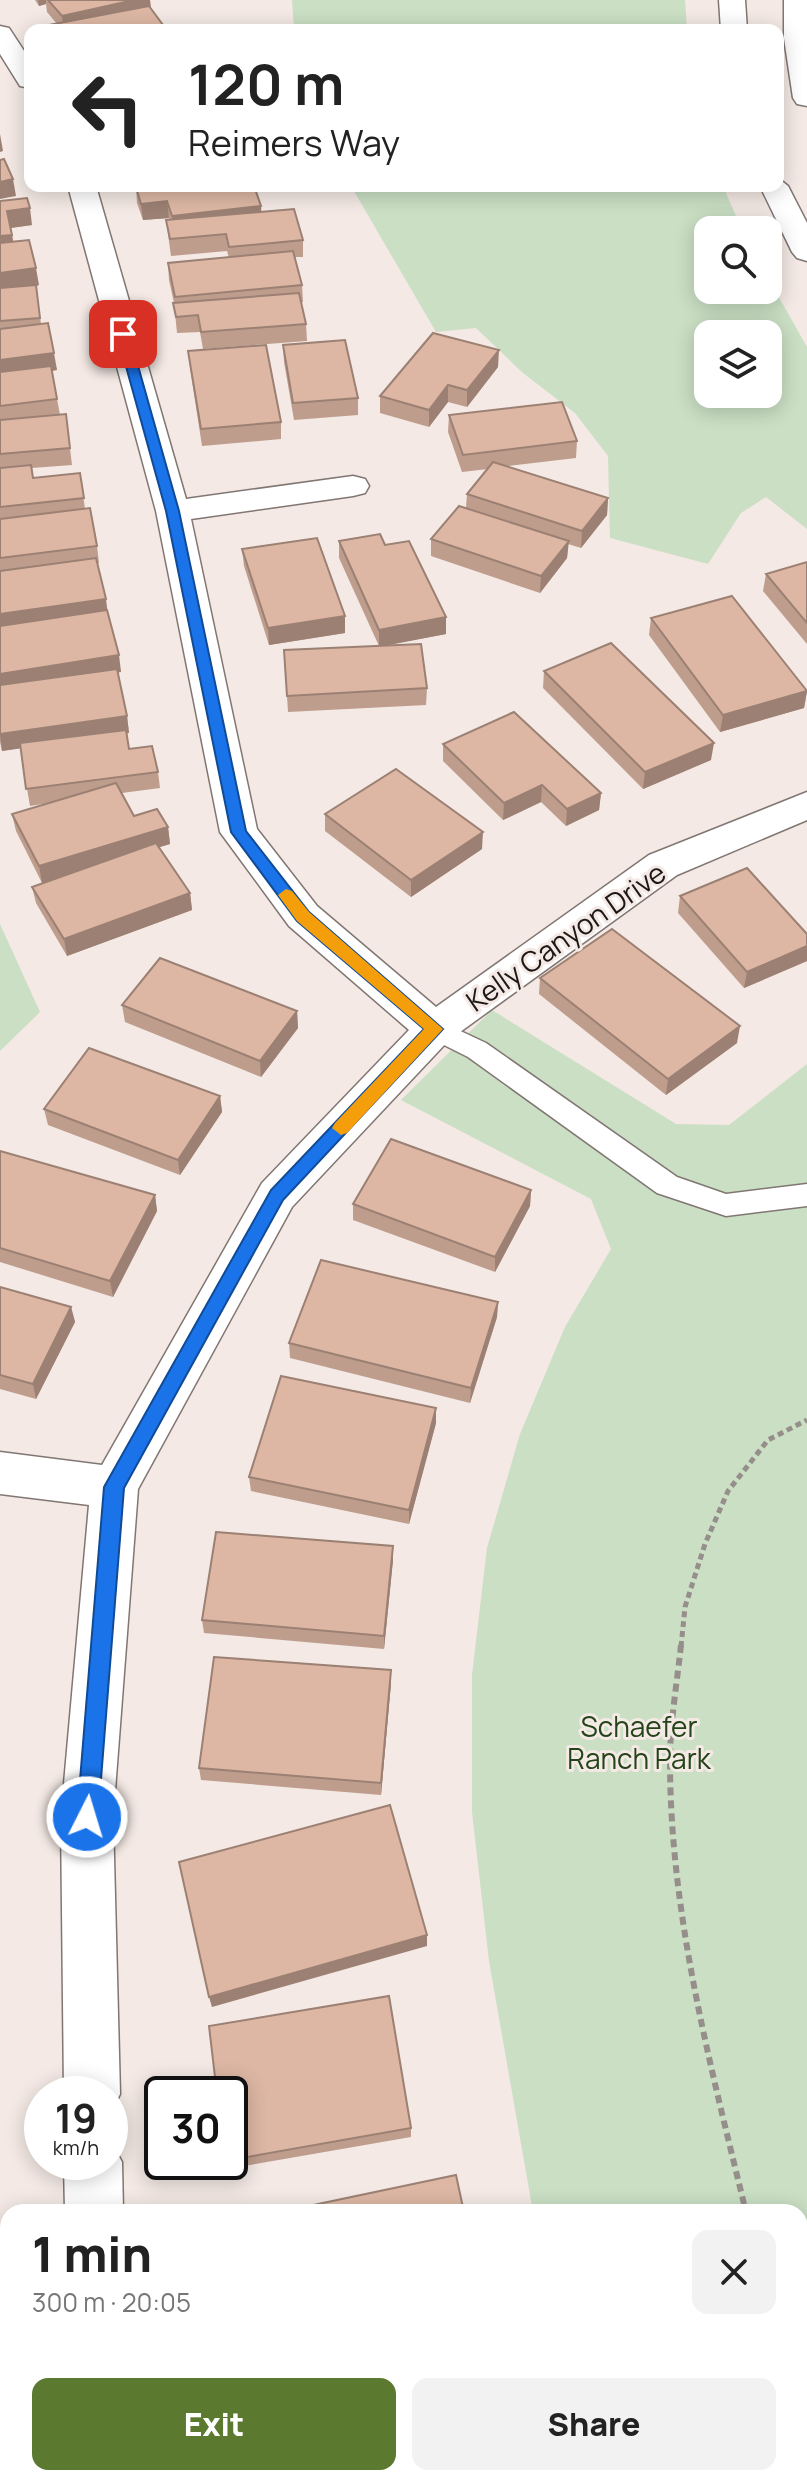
<!DOCTYPE html>
<meta charset="utf-8">
<style>
:root{--surface:#fff;--page:#f2f2f2;--text:#222;--muted:#767676;--accent:#5b7a30}
body{margin:0;font-family:Manrope,sans-serif;background:var(--page);color:var(--text);height:100vh;display:flex;flex-direction:column;font-size:30px;white-space:nowrap}
*{box-sizing:border-box;margin:0}
p{font-size:26px;color:var(--muted)}
.icon{flex:none;width:44px;height:44px;fill:none;stroke:currentColor;stroke-width:2;stroke-linecap:round;stroke-linejoin:round}
.map{position:relative;flex:1;overflow:hidden}
.panel{position:absolute;left:0px;top:2204px;width:808px;height:282px;display:flex;flex-direction:column;background:var(--surface);border-radius:24px 24px 0 0;box-shadow:0 4px 20px #0003}
.panel>*{flex:none}
.hud{position:absolute;left:24px;top:24px;width:760px;height:168px;border-radius:16px;box-shadow:0 4px 20px #0003;background:#fff;color:var(--text);overflow:hidden}
.tools{position:absolute;left:694px;top:216px;display:grid;gap:16px}
.tools a{display:grid;place-items:center;width:88px;height:88px;border-radius:16px;background:var(--surface);box-shadow:0 4px 20px #0003;font-size:40px}
.speed{position:absolute;left:24px;top:2076px;display:flex;gap:16px;font-size:40px;font-weight:700;text-align:center}
.speed>*{display:grid;place-content:center;width:104px;height:104px;border-radius:50%;background:var(--surface);box-shadow:0 4px 20px #0003;line-height:1}
.speed small{font-size:20px;font-weight:400}
.speed .limit{border:4px solid #111;border-radius:12px;background:#fff;color:#111}
.pin{position:absolute;display:grid;place-items:center;width:68px;height:68px;color:#fff;margin:-34px;border-radius:16px;box-shadow:0 4px 12px #0006}
.me{position:absolute;width:88px;margin:-44px;rotate:5deg;stroke-linejoin:round;filter:drop-shadow(0 0 6px #0008)}
.turn{display:flex;align-items:center;gap:28px;height:168px;padding:0 32px;font-size:36px}
.turn .icon{width:104px;height:104px;stroke-width:2.5}
.turn b{display:block;font-size:56px;line-height:68px}
.round{display:grid;place-items:center;flex:none;width:84px;height:84px;border-radius:16px;background:var(--page)}
.headline{display:flex;align-items:center;justify-content:space-between;height:136px;padding:0 32px}
h1{font-size:48px;font-weight:800;line-height:60px}
.primary-button{display:flex;gap:16px;margin-top:auto;padding:16px 32px}
.primary-button a{flex:1;height:92px;border-radius:16px;background:var(--accent);color:#fff;font-size:32px;font-weight:800;line-height:92px;text-align:center}
.primary-button a+a{background:var(--page);color:var(--text)}
.map>svg:first-child{display:block}
</style>
<div class="map">
<svg width="807" height="2485" viewBox="0 0 807 2485">
<rect width="100%" height="100%" fill="#f4e9e4"/>
<g fill="#cadfc4" fill-rule="evenodd">
<path d="M 292,0 L 685,0 L 687,30 L 294,30 Z"/>
<path d="M 351,186 L 723,186 L 742,230 L 708,230 L 708,290 L 768,290 L 768,278 L 807,347 L 807,529 L 766,497 L 741,513 L 708,564 L 610,538 L 608,456 L 575,413 L 523,373 L 476,328 L 436,332 ZM 708,334 L 768,334 L 768,394 L 708,394 Z"/>
<path d="M 0,924 L 40,1012 L 0,1051 Z"/>
<path d="M 492,1010 L 676,1124 L 729,1125 L 807,1064 L 807,2485 L 581,2485 L 580,2478 L 800,2478 L 800,2212 L 533,2212 L 489,1961 L 472,1812 L 472,1675 L 487,1548 L 520,1434 L 565,1327 L 611,1249 L 591,1199 L 401,1100 Z"/>
</g>
<g fill="none" stroke-linecap="round" stroke-linejoin="round">
<g stroke="#807672" stroke-width="3">
<path id="service" d="M 435,1019 L 486,1043 L 677,1177 L 726,1194 L 807,1184 L 807,1206 L 726,1216 L 657,1193 L 468,1057 L 426,1036 L 422,1029 L 426,1022 Z"/>
</g>
<g stroke="#807672" stroke-width="3">
<g id="minor">
<path d="M 719,0 L 745,0 L 747,30 L 721,30 Z"/>
<path d="M 784,0 L 807,0 L 807,106 L 797,104 L 793,98 L 784,38 Z"/>
<path d="M 0,26 L 9,28 L 30,60 L 30,88 L 20,86 L 0,54 Z"/>
<path d="M 778,178 L 788,186 L 807,223 L 807,261 L 797,258 L 792,252 L 760,186 L 778,186 Z"/>
<path d="M 68,186 L 96,186 L 186,499 L 353,476 L 365,479 L 369,486 L 365,493 L 353,496 L 191,519 L 257,829 L 317,906 L 436,1007 L 649,855 L 807,792 L 807,820 L 677,875 L 449,1040 L 292,1207 L 138,1489 L 113,1817 L 120,2094 L 110,2115 L 110,2094 L 64,2094 L 61,1817 L 89,1505 L 0,1494 L 0,1452 L 102,1465 L 262,1183 L 409,1030 L 289,926 L 220,832 L 156,511 Z"/>
<path d="M 110,2140 L 122,2162 L 123,2212 L 65,2212 L 64,2162 L 110,2162 Z"/>
<path d="M 8,2247 L 8,2307 L 0,2309 L 0,2249 Z"/>
<path d="M 81,2478 L 143,2478 L 144,2485 L 82,2485 Z"/>
</g>
</g>
<path stroke="#968e8b" stroke-width="5" stroke-dasharray="6 4" stroke-linecap="butt" d="M 681,1647 L 685,1607 L 705,1544 L 728,1491 L 768,1440 L 807,1420"/>
<g stroke="#968e8b" stroke-width="6" stroke-dasharray="8 5" stroke-linecap="butt">
<path d="M 681,1645 C 677,1683 670,1723 670,1761 C 670,1914 710,2064 746,2212"/>
<path d="M 800,2448 L 807,2479"/>
</g>
<use href="#service" fill="#fff" fill-rule="evenodd"/>
<use href="#minor" fill="#fff" fill-rule="evenodd"/>
</g>
<g fill="#be9d8d">
<path d="M 35,0 L 150,0 L 151,8 L 166,30 L 50,30 L 49,25 L 57,24 L 47,12 L 46,4 L 39,6 Z"/>
<path d="M 136,187 L 261,212 L 303,240 L 303,257 L 295,257 L 302,285 L 303,302 L 301,302 L 306,324 L 307,341 L 203,349 L 200,332 L 177,333 L 174,303 L 169,280 L 168,263 L 229,258 L 227,251 L 171,256 L 166,220 L 170,220 L 169,218 L 143,220 L 137,203 Z"/>
<path d="M 0,201 L 32,225 L 11,228 L 13,242 L 39,285 L 36,286 L 41,324 L 57,370 L 52,371 L 60,415 L 66,414 L 72,465 L 32,468 L 33,478 L 80,473 L 85,509 L 97,546 L 99,563 L 97,564 L 121,672 L 118,672 L 127,716 L 129,733 L 126,733 L 129,749 L 158,772 L 160,788 L 122,793 L 134,816 L 168,827 L 170,844 L 159,847 L 190,893 L 192,910 L 67,956 L 36,903 L 32,887 L 42,883 L 16,831 L 12,814 L 49,803 L 30,806 L 20,748 L 2,751 L 0,742 Z"/>
<path d="M 283,345 L 358,398 L 358,415 L 294,420 L 284,362 Z"/>
<path d="M 188,351 L 281,422 L 281,439 L 202,446 L 190,368 Z"/>
<path d="M 498,367 L 467,407 L 448,402 L 429,427 L 380,413 L 380,396 Z"/>
<path d="M 449,415 L 577,441 L 576,458 L 508,466 L 608,498 L 607,515 L 581,548 L 568,544 L 567,558 L 540,593 L 431,556 L 431,539 L 466,508 L 467,494 L 488,469 L 462,472 L 448,432 Z"/>
<path d="M 339,541 L 385,545 L 446,617 L 446,634 L 386,645 L 427,688 L 426,705 L 288,712 L 284,650 L 379,646 L 339,558 Z"/>
<path d="M 242,549 L 345,616 L 345,633 L 269,645 L 244,566 Z"/>
<path d="M 807,562 L 807,644 L 763,591 L 766,574 Z"/>
<path d="M 651,618 L 807,691 L 804,708 L 720,732 L 649,635 Z"/>
<path d="M 544,671 L 711,760 L 643,789 L 543,688 Z"/>
<path d="M 443,744 L 601,793 L 599,810 L 566,826 L 541,802 L 503,820 L 443,761 Z"/>
<path d="M 325,814 L 482,849 L 411,897 L 325,831 Z"/>
<path d="M 680,896 L 807,934 L 807,961 L 744,988 L 678,913 Z"/>
<path d="M 540,978 L 737,1043 L 666,1095 L 539,994 Z"/>
<path d="M 122,1005 L 297,1011 L 298,1028 L 261,1077 L 125,1022 Z"/>
<path d="M 220,1096 L 222,1112 L 180,1175 L 48,1125 L 44,1109 Z"/>
<path d="M 0,1151 L 155,1195 L 157,1211 L 113,1297 L 0,1262 Z"/>
<path d="M 531,1190 L 530,1206 L 495,1272 L 353,1220 L 353,1204 Z"/>
<path d="M 0,1287 L 71,1307 L 75,1322 L 36,1399 L 0,1389 Z"/>
<path d="M 498,1302 L 497,1317 L 470,1403 L 290,1358 L 289,1343 Z"/>
<path d="M 436,1423 L 409,1524 L 251,1491 L 249,1477 Z"/>
<path d="M 393,1560 L 384,1649 L 204,1633 L 202,1620 Z"/>
<path d="M 391,1683 L 381,1795 L 201,1780 L 199,1768 Z"/>
<path d="M 230,2094 L 411,2128 L 411,2137 L 227,2169 L 225,2162 L 230,2162 Z"/>
</g>
<g fill="#9b8073">
<path d="M 38,0 L 46,0 L 46,4 L 39,6 Z"/>
<path d="M 134,0 L 150,0 L 151,12 L 64,30 L 62,16 Z"/>
<path d="M 0,134 L 3,151 L 0,152 Z"/>
<path d="M 13,179 L 16,196 L 0,199 L 0,182 Z"/>
<path d="M 167,201 L 169,218 L 143,220 L 141,204 Z"/>
<path d="M 261,206 L 262,223 L 174,233 L 172,216 Z"/>
<path d="M 30,208 L 32,225 L 10,228 L 7,211 Z"/>
<path d="M 12,235 L 15,252 L 0,253 L 0,236 Z"/>
<path d="M 36,268 L 39,285 L 36,286 L 42,334 L 36,286 L 0,290 L 0,273 Z"/>
<path d="M 499,350 L 498,367 L 467,407 L 467,390 Z"/>
<path d="M 54,353 L 57,370 L 0,377 L 0,360 Z"/>
<path d="M 448,385 L 448,402 L 429,427 L 429,410 Z"/>
<path d="M 608,498 L 607,515 L 581,548 L 582,531 Z"/>
<path d="M 569,541 L 567,558 L 540,593 L 541,576 Z"/>
<path d="M 106,599 L 108,616 L 0,628 L 0,614 Z"/>
<path d="M 345,616 L 345,633 L 269,645 L 268,628 Z"/>
<path d="M 446,617 L 446,634 L 379,647 L 379,630 Z"/>
<path d="M 119,655 L 121,672 L 0,691 L 0,674 Z"/>
<path d="M 807,691 L 804,708 L 720,732 L 723,715 Z"/>
<path d="M 127,716 L 129,733 L 2,751 L 0,734 Z"/>
<path d="M 714,743 L 711,760 L 643,789 L 645,772 Z"/>
<path d="M 542,785 L 541,802 L 503,820 L 504,803 Z"/>
<path d="M 601,793 L 599,810 L 566,826 L 567,809 Z"/>
<path d="M 168,827 L 170,844 L 42,883 L 39,866 Z"/>
<path d="M 483,832 L 482,849 L 411,897 L 411,880 Z"/>
<path d="M 190,893 L 192,910 L 67,956 L 64,939 Z"/>
<path d="M 807,946 L 807,961 L 744,988 L 747,972 Z"/>
<path d="M 297,1011 L 298,1028 L 261,1077 L 260,1061 Z"/>
<path d="M 740,1026 L 737,1043 L 666,1095 L 668,1079 Z"/>
<path d="M 220,1096 L 222,1112 L 180,1175 L 178,1160 Z"/>
<path d="M 531,1190 L 530,1206 L 495,1272 L 495,1257 Z"/>
<path d="M 155,1195 L 157,1211 L 113,1297 L 110,1281 Z"/>
<path d="M 498,1302 L 497,1317 L 470,1403 L 471,1388 Z"/>
<path d="M 71,1307 L 75,1322 L 36,1399 L 33,1384 Z"/>
<path d="M 436,1408 L 436,1423 L 409,1524 L 409,1510 Z"/>
<path d="M 393,1546 L 393,1560 L 384,1649 L 384,1636 Z"/>
<path d="M 391,1670 L 391,1683 L 381,1795 L 381,1783 Z"/>
<path d="M 427,1935 L 427,1946 L 212,2007 L 209,1997 Z"/>
</g>
<g fill="#ddb7a4" stroke="#9b8073" stroke-width="2">
<path d="M 48,0 L 134,0 L 62,16 Z"/>
<path d="M 149,6 L 166,29 L 52,30 L 49,25 Z"/>
<path d="M 208,26 L 210,30 L 189,30 Z"/>
<path d="M 4,159 L 13,179 L 0,182 L 0,160 Z"/>
<path d="M 141,186 L 254,186 L 261,206 L 172,216 L 167,201 L 141,204 L 136,187 Z"/>
<path d="M 27,198 L 30,208 L 7,211 L 12,235 L 0,236 L 0,201 Z"/>
<path d="M 294,209 L 303,240 L 229,247 L 226,234 L 170,239 L 166,220 Z"/>
<path d="M 29,240 L 36,268 L 0,273 L 0,243 Z"/>
<path d="M 293,251 L 302,285 L 175,297 L 168,263 Z"/>
<path d="M 36,285 L 40,318 L 0,321 L 0,288 Z"/>
<path d="M 299,293 L 306,324 L 201,332 L 198,315 L 176,317 L 173,303 Z"/>
<path d="M 48,323 L 54,353 L 0,360 L 0,329 Z"/>
<path d="M 433,333 L 499,350 L 467,390 L 448,385 L 429,410 L 380,396 Z"/>
<path d="M 345,340 L 358,398 L 293,403 L 283,345 Z"/>
<path d="M 266,345 L 281,422 L 201,429 L 188,351 Z"/>
<path d="M 51,366 L 57,399 L 0,406 L 0,372 Z"/>
<path d="M 562,402 L 577,441 L 463,455 L 449,415 Z"/>
<path d="M 66,414 L 70,448 L 0,454 L 0,420 Z"/>
<path d="M 493,462 L 608,498 L 582,531 L 467,494 Z"/>
<path d="M 31,465 L 33,478 L 80,473 L 84,498 L 0,507 L 0,468 Z"/>
<path d="M 459,506 L 569,541 L 541,576 L 431,539 Z"/>
<path d="M 90,508 L 97,546 L 0,558 L 0,519 Z"/>
<path d="M 380,534 L 385,545 L 409,541 L 446,617 L 379,630 L 339,541 Z"/>
<path d="M 317,538 L 345,616 L 268,628 L 242,549 Z"/>
<path d="M 96,558 L 106,599 L 0,614 L 0,571 Z"/>
<path d="M 807,562 L 807,623 L 766,574 Z"/>
<path d="M 732,596 L 807,691 L 723,715 L 651,618 Z"/>
<path d="M 107,610 L 119,655 L 0,674 L 0,626 Z"/>
<path d="M 611,643 L 714,743 L 645,772 L 544,671 Z"/>
<path d="M 421,644 L 427,688 L 287,696 L 284,650 Z"/>
<path d="M 117,669 L 127,716 L 0,734 L 0,685 Z"/>
<path d="M 514,712 L 601,793 L 567,809 L 542,785 L 504,803 L 443,744 Z"/>
<path d="M 126,730 L 129,749 L 152,746 L 158,772 L 26,789 L 20,743 Z"/>
<path d="M 396,769 L 483,832 L 411,880 L 325,814 Z"/>
<path d="M 116,783 L 134,816 L 157,809 L 168,827 L 39,866 L 12,814 Z"/>
<path d="M 156,843 L 190,893 L 64,939 L 32,887 Z"/>
<path d="M 747,868 L 807,934 L 807,946 L 747,972 L 680,896 Z"/>
<path d="M 612,929 L 740,1026 L 668,1079 L 540,978 Z"/>
<path d="M 160,958 L 297,1011 L 260,1061 L 122,1005 Z"/>
<path d="M 89,1048 L 220,1096 L 178,1160 L 44,1109 Z"/>
<path d="M 391,1139 L 531,1190 L 495,1257 L 353,1204 Z"/>
<path d="M 0,1151 L 155,1195 L 110,1281 L 0,1248 Z"/>
<path d="M 321,1260 L 498,1302 L 471,1388 L 289,1343 Z"/>
<path d="M 0,1287 L 71,1307 L 33,1384 L 0,1375 Z"/>
<path d="M 281,1376 L 436,1408 L 409,1510 L 249,1477 Z"/>
<path d="M 216,1532 L 393,1546 L 384,1636 L 202,1620 Z"/>
<path d="M 214,1657 L 391,1670 L 381,1783 L 199,1768 Z"/>
<path d="M 390,1805 L 427,1935 L 209,1997 L 179,1862 Z"/>
<path d="M 389,1996 L 411,2128 L 230,2160 L 230,2094 L 217,2094 L 209,2026 Z"/>
<path d="M 456,2175 L 464,2212 L 280,2212 Z"/>
<path d="M 273,2478 L 511,2478 L 513,2485 L 274,2485 Z"/>
</g>
<path fill="#1a73e8" stroke="#114b97" stroke-width="2" d="M 123,330 L 129,334 L 179,511 L 246,831 L 309,912 L 443,1029 L 283,1200 L 124,1488 L 98,1817 L 95,1824 L 87,1827 L 80,1824 L 77,1817 L 104,1487 L 271,1190 L 424,1029 L 297,921 L 231,832 L 166,511 L 117,334 Z"/>
<path fill="#f59e0b" d="M 286,889 L 292,891 L 309,912 L 443,1029 L 347,1133 L 341,1135 L 332,1128 L 335,1123 L 424,1029 L 297,921 L 278,895 Z"/>
<g text-anchor="middle" stroke-width="6" stroke-linejoin="round" paint-order="stroke">
<g font-size="28" fill="#1b1816" stroke="#f4e9e4">
<text transform="translate(566 937) rotate(-35)" y="10">Kelly Canyon Drive</text>
</g>
<g font-size="28" fill="#224418" stroke="#f4e9e4">
<text x="639" y="1737">Schaefer<tspan x="639" dy="32">Ranch Park</tspan></text>
</g>
</g>
</svg>
<div class="tools">
<a><svg class="icon" aria-label="search" viewBox="0 0 24 24"><circle cx="10" cy="10" r="6"/><path d="M15 15l6 6"/></svg></a>
<a><svg class="icon" aria-label="layers" viewBox="0 0 24 24"><path d="M12 4l9 5-9 5-9-5zM3 14l9 5 9-5"/></svg></a>
</div>
<div class="speed"><div>19<small>km/h</small></div><div class="limit">30</div></div>
<div class="pin" style="left:123px;top:334px;background:#d93025"><svg class="icon" aria-label="arrive" viewBox="0 0 24 24"><path d="M6 21V4h12l-3 4 3 4H6"/></svg></div>
<svg class="me" style="left:87px;top:1817px" viewBox="-20 -20 40 40"><circle r="17" fill="#1a73e8" stroke="#fff" stroke-width="3"/><path d="M0-11L8 9 0 5-8 9z" fill="#fff"/></svg>
<div class="hud">
<div class="turn"><svg class="icon" aria-label="left" viewBox="0 0 24 24"><path d="M17 20v-9H6M10 6l-5 5 5 5"/></svg><div><b>120 m</b>Reimers Way</div></div>
</div>
<section class="panel">
<div class="headline"><div><h1>1 min</h1><p>300 m · 20:05</p></div><a class="round"><svg class="icon" aria-label="close" viewBox="0 0 24 24"><path d="M6 6l12 12M18 6L6 18"/></svg></a></div>
<div class="primary-button"><a>Exit</a><a>Share</a></div>
</section>
</div>
